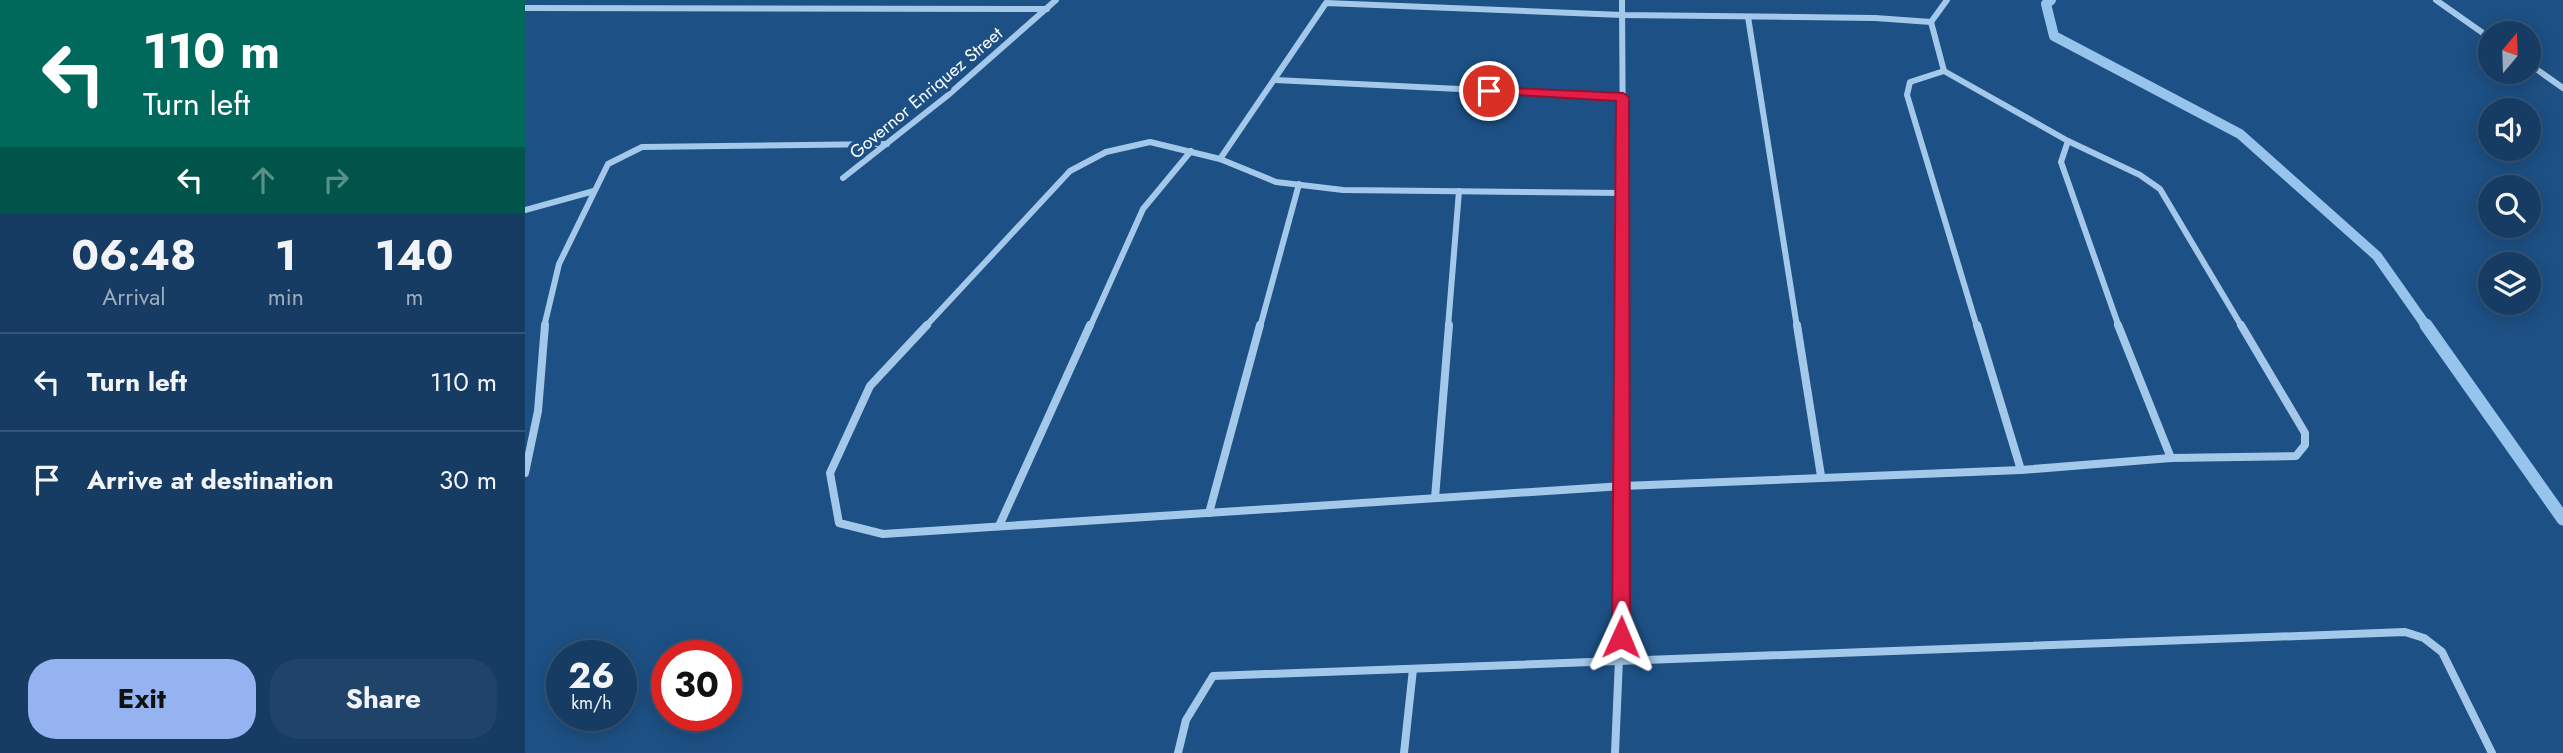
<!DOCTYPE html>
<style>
:root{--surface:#163c63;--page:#1f4369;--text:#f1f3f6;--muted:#9eadbe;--line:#355678;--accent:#95b2f1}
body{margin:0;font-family:Jost,sans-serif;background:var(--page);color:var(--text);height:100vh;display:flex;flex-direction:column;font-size:26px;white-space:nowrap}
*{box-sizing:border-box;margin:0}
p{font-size:23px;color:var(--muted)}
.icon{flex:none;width:38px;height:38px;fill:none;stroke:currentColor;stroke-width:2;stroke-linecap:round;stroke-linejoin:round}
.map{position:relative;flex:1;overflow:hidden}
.details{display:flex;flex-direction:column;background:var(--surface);width:525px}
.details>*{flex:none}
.guide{background:#00695c;color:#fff;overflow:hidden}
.needle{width:46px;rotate:19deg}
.tools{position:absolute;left:1953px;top:21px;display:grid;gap:14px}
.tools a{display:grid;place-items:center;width:63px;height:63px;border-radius:50%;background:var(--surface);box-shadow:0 4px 18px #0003,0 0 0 2px var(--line);font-size:35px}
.speed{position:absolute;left:21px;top:640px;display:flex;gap:14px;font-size:35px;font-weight:700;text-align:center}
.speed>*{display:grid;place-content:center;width:91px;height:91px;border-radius:50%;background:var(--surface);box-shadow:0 4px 18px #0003,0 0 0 2px var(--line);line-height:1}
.speed small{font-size:18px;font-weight:400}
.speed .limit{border:10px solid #d22;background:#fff;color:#111}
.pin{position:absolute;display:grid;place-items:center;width:60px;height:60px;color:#fff;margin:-30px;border:4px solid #fff;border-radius:50%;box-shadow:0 2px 7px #0007}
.me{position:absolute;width:77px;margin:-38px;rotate:1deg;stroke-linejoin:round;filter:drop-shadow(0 0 5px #0008)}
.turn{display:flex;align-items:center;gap:24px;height:147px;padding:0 28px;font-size:32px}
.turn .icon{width:91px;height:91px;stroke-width:2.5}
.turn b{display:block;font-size:49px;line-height:60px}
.lanes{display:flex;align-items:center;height:66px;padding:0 28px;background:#0003;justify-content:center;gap:35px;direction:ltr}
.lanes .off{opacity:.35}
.eta{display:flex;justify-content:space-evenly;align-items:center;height:119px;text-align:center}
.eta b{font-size:42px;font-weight:700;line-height:49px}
.action{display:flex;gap:14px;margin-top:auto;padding:14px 28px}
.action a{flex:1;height:80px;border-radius:28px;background:var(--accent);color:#111;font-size:28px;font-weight:700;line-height:80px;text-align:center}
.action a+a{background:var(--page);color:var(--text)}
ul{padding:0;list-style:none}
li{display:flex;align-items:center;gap:21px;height:98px;padding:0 28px;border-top:2px solid var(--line)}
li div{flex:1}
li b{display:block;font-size:26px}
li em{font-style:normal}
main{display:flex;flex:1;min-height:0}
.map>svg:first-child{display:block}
</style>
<main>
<section class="details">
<div class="guide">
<div class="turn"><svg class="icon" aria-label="left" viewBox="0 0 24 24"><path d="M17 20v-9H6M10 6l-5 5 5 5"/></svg><div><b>110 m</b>Turn left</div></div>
<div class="lanes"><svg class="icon" aria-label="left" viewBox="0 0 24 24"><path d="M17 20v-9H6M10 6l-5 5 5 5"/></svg><svg class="icon off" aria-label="ahead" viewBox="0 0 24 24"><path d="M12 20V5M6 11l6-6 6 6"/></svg><svg class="icon off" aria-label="right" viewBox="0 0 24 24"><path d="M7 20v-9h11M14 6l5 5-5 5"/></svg></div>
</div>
<div class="eta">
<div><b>06:48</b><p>Arrival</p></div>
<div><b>1</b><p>min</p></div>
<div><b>140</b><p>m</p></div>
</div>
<ul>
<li><svg class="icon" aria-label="left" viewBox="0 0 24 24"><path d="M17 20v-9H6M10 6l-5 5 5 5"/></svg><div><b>Turn left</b></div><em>110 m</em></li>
<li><svg class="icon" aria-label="arrive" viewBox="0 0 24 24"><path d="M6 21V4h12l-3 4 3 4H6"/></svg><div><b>Arrive at destination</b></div><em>30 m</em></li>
</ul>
<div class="action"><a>Exit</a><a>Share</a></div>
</section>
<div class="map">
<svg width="2038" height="753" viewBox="0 0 2038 753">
<rect width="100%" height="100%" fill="#1d5084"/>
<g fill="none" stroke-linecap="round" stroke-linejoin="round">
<path stroke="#97c4ec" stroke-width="10" d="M 1526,0 L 1521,4 L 1529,36 L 1715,134 L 1852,256 L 1902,327"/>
<path stroke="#97c4ec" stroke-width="13" d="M 1901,325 L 2038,519"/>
<g stroke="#a4c8ea" stroke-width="6">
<path d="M 1097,0 L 1099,327"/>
<path d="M 1911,0 L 1965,38"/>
<path d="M 0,8 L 522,9"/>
<path d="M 1223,17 L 1272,327"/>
<path d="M 1406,22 L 1422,0"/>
<path d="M 1406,22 L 1419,71 L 1543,141 L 1615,175 L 1635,189 L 1717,327"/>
<path d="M 2004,64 L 2038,88"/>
<path d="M 1419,71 L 1385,82 L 1382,95 L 1452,327"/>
<path d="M 750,80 L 1098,97"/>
<path d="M 1543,141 L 1536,162 L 1594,327"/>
<path d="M 695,159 L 801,3 L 1097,15 L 1350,18 L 1406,22"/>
<path d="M 318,178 L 422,96 L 531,0"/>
<path d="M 0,210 L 69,191"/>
<path d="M 19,327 L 34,264 L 83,164 L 117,147 L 362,144"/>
<path d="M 400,327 L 545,171 L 581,152 L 625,142 L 695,159 L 751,182 L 818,190 L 1098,193"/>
<path d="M 565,327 L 618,209 L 666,151"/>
<path d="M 735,327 L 774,184"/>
<path d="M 923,327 L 934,191"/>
</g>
<g stroke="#a4c8ea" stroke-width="8">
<path d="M 402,325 L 345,386 L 305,473 L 314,523 L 358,534 L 1098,486 L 1496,470 L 1646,458 L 1771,456 L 1780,445 L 1780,433 L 1716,325"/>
<path d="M 1272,325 L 1296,476"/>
<path d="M 1452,325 L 1496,470"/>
<path d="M 1593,325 L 1646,458"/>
<path d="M 0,473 L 13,411 L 20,325"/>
<path d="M 910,498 L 924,325"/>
<path d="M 684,513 L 735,325"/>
<path d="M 474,526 L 565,325"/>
<path d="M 653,753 L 661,720 L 688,676 L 1880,632 L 1899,638 L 1917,652 L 1967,753"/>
<path d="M 879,753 L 888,669"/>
<path d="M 1090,753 L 1098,565 L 1099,325"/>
</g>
</g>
<path fill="#e11d48" stroke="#92132f" stroke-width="2" d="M 964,87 L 1098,93 L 1104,97 L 1105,637 L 1103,644 L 1096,646 L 1089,644 L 1087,637 L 1091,101 L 959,93 L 959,88 Z"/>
<g text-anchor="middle" stroke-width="7" stroke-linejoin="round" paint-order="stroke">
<g font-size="18" fill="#fff" stroke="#1d5084">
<text transform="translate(401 93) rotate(-40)" y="6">Governor Enriquez Street</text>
</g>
</g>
</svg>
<div class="tools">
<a><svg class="needle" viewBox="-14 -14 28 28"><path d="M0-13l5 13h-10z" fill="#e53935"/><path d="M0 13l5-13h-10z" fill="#9eadbe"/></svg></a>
<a><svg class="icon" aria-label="sound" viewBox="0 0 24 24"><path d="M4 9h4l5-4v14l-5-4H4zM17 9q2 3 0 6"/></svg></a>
<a><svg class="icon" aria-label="search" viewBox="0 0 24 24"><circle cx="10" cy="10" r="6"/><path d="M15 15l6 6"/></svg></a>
<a><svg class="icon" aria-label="layers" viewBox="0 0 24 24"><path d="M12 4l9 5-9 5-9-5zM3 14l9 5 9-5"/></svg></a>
</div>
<div class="speed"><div>26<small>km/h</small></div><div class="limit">30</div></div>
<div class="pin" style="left:964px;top:91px;background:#d93025"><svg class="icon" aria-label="arrive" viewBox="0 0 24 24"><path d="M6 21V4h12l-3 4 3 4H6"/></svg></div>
<svg class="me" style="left:1096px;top:637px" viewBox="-20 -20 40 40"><path d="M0-17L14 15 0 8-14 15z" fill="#e11d48" stroke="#fff" stroke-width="4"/></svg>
</div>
</main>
